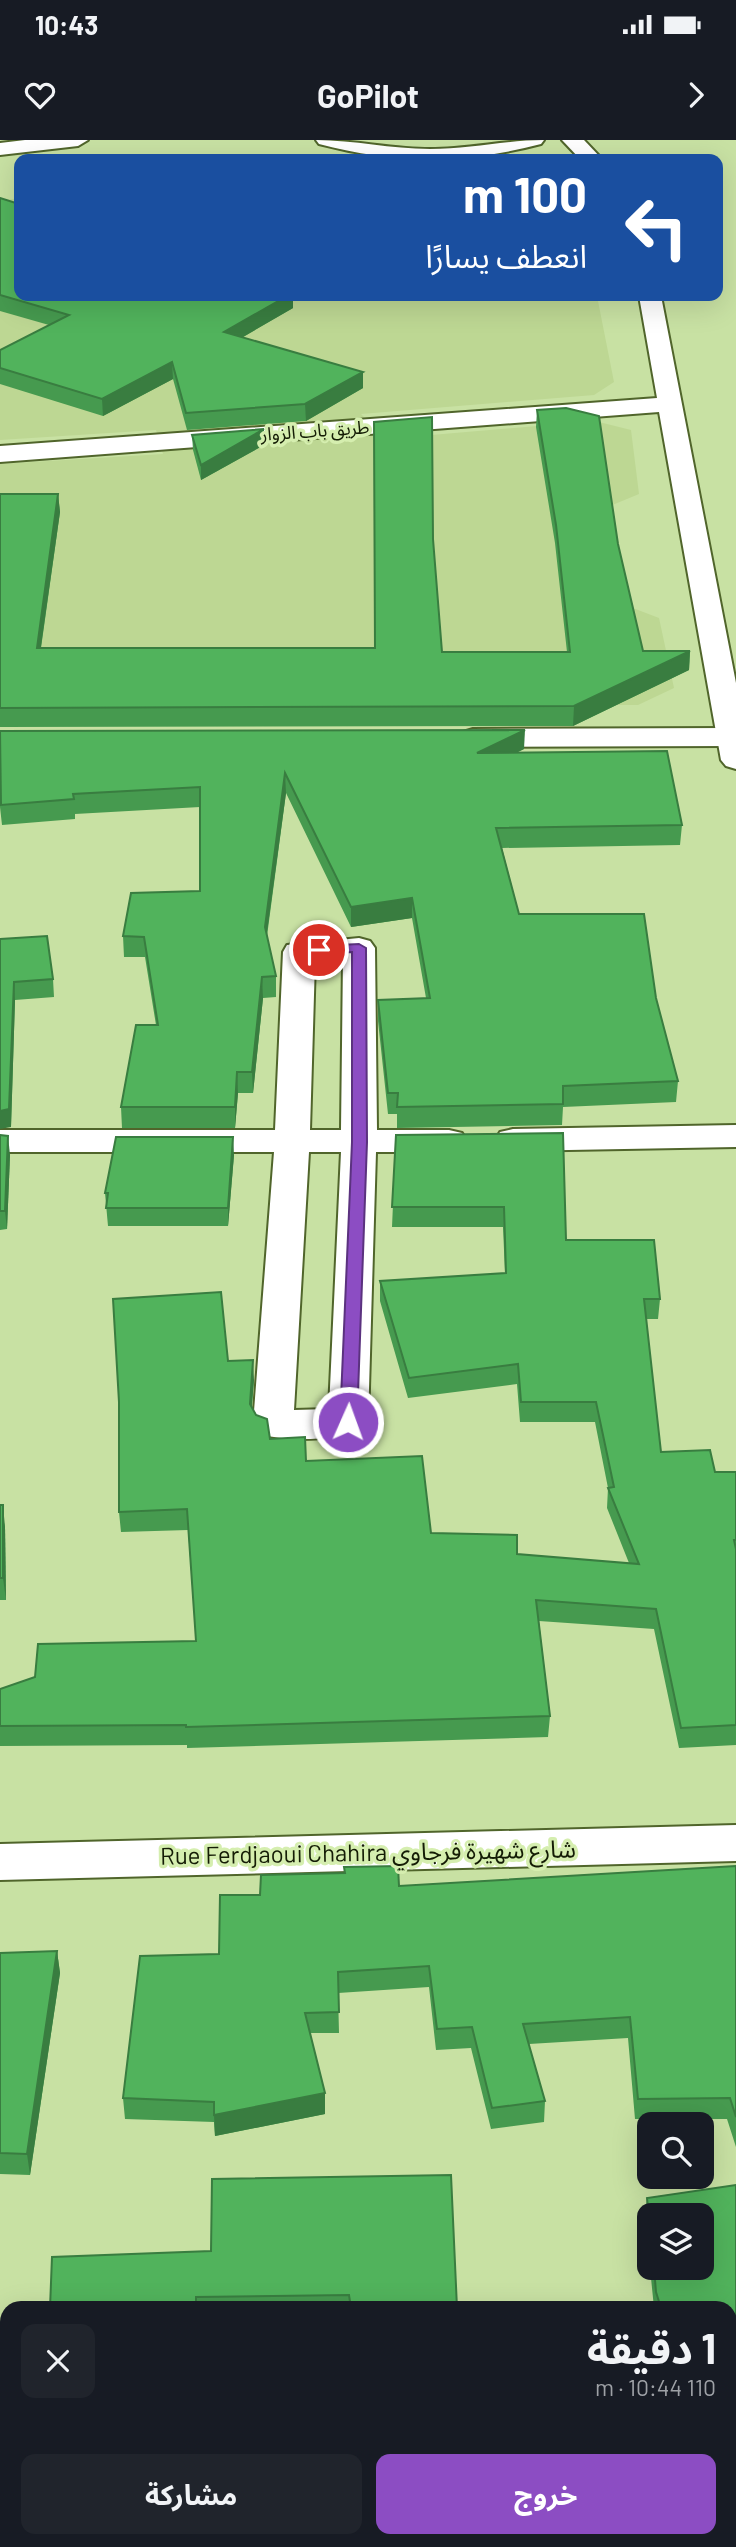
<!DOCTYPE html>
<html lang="ar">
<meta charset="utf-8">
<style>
:root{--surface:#171b24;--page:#20242c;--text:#f1f3f6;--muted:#9ea1a6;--accent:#8c4dc3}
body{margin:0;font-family:Barlow,"Noto Sans Arabic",sans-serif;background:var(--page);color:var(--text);direction:rtl;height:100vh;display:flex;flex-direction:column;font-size:26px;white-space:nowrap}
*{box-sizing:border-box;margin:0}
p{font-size:23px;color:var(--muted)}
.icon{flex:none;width:38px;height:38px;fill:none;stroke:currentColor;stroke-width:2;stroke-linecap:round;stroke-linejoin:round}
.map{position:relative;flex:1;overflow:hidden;direction:ltr}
.details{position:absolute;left:0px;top:2161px;width:737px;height:247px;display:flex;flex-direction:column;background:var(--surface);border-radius:21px 21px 0 0;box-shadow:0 7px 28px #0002;direction:rtl}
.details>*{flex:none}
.banner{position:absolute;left:14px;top:14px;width:709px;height:147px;border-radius:14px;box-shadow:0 7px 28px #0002;direction:rtl;background:#1a4fa0;color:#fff;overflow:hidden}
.controls{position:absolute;left:637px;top:1972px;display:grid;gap:14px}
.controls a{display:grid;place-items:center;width:77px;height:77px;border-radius:14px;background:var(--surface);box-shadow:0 7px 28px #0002;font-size:35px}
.pin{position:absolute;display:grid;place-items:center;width:60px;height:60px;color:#fff;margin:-30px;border:4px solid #fff;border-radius:50%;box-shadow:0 2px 7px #0007}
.me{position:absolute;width:77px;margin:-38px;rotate:2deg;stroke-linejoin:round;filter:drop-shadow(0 0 5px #0008)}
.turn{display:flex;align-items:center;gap:24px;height:147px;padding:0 21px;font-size:32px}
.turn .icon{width:91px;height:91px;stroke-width:2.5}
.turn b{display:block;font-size:49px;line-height:60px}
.round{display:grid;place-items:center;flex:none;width:74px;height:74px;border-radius:14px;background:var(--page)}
.head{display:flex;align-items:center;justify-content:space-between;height:119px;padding:0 21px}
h1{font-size:42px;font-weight:700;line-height:52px}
.primary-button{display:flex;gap:14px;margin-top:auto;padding:14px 21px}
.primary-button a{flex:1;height:80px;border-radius:14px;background:var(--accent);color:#fff;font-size:28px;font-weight:700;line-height:80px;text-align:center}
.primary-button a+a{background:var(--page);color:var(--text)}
.status{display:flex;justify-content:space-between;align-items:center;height:49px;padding:0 35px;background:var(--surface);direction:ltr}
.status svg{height:19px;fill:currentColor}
header{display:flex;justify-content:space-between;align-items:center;height:91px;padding:0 21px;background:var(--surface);font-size:32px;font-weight:700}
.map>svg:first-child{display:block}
</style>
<div class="status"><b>10:43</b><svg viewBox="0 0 49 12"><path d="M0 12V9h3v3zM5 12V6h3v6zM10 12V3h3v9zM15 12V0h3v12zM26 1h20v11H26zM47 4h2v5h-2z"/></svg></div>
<header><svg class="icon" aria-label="forward" viewBox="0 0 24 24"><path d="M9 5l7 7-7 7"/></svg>GoPilot<svg class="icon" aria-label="heart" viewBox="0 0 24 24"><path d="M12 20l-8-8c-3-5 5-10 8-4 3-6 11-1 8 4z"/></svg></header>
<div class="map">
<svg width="736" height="2407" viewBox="0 0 736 2407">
<rect width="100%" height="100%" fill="#c8e1a3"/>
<path fill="#bdd793" d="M 19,58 L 19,156 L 597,156 L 614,242 L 594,255 L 361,274 L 385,299 L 595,281 L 631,290 L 639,354 L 610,366 L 625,465 L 659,478 L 674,548 L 638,565 L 0,564 L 0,324 L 163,314 L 156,290 L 0,300 L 0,61 Z"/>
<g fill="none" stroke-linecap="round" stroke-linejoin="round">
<g stroke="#50652b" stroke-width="4">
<g id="street">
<path d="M 730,588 L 736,590 L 736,604 L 730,606 L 473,607 L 463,604 L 458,598 L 463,592 L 473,589 Z"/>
<path d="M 359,798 L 370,801 L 375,808 L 377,990 L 449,990 L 462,993 L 467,1001 L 462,1009 L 449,1012 L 376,1012 L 368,1282 L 362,1291 C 333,1300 288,1302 259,1294 L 253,1284 L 274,1012 L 0,1012 L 0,990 L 275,990 L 283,812 L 287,805 ZM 343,819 L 341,990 L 310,990 L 315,821 ZM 309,1012 L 341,1012 L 329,1269 L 294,1270 Z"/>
<path d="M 736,985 L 736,1007 L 513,1011 L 500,1008 L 495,1000 L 500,992 L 513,989 Z"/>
<path d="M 736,1685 L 736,1721 L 0,1740 L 0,1704 Z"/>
<path d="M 267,2401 L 323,2401 L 322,2407 L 266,2407 Z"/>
</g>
</g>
<g stroke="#50652b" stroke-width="4">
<g id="secondary">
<path d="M 562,0 L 584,0 L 602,19 L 580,19 Z"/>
<path d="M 430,10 L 464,13 L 474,19 L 422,19 L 420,16 L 423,12 Z"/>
<path d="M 639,156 L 661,156 L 736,543 L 736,629 L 726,626 L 721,620 L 659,272 L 0,322 L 0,306 L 657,258 Z"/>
</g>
</g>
<g stroke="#50652b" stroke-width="4">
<g id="primary">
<path d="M 25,0 L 88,0 L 78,6 L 0,15 L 0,3 Z"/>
<path d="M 316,0 C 354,0 391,9 430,9 C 469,9 506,0 544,0 L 541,4 C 466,24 394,24 319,4 Z"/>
</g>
</g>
<use href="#street" fill="#fff" fill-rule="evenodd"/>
<use href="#secondary" fill="#fff" fill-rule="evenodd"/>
<use href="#primary" fill="#fff" fill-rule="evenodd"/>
</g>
<g fill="#469a4f">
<path d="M 0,58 L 293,168 L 243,197 L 363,248 L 306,281 L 187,290 L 173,239 L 103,276 L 0,244 L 0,210 L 49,185 L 0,171 Z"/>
<path d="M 537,270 L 618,404 L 643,511 L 690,511 L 689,530 L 573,586 L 0,587 L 0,354 L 58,354 L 60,372 L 41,508 L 375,508 L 433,399 L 442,512 L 567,512 L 555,403 L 536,287 Z"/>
<path d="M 192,295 L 264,305 L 201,340 L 193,310 Z"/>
<path d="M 0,591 L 524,609 L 518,612 L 682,685 L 680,705 L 502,708 L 519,774 L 656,858 L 678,941 L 676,962 L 563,967 L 562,985 L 397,988 L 397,974 L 388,974 L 378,881 L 378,860 L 426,858 L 412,778 L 351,787 L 286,653 L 267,796 L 276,836 L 276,857 L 263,858 L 253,953 L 238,953 L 235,988 L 122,988 L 121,967 L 156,885 L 145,817 L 124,817 L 123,796 L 200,751 L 200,667 L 75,674 L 75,679 L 2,685 L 0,667 Z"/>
<path d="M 0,799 L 53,839 L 54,857 L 15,860 L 11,987 Z"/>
<path d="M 0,995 L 10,1015 L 7,1089 L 0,1090 Z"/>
<path d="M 396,995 L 660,1159 L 658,1179 L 646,1179 L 661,1312 L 715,1332 L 736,1332 L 736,1605 L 679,1608 L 654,1489 L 539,1481 L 550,1576 L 548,1597 L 187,1608 L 187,1605 L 0,1606 L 0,1549 L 196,1501 L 188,1390 L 121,1392 L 119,1372 L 228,1221 L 254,1240 L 252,1267 L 270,1299 L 306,1321 L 431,1393 L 517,1414 L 629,1423 L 607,1368 L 608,1348 L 595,1282 L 520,1282 L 517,1244 L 408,1258 L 380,1161 L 380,1141 L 505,1133 L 503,1087 L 392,1087 Z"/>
<path d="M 234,1015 L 228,1086 L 108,1086 L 105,1053 Z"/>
<path d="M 0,1365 L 5,1387 L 6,1460 L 0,1460 Z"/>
<path d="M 736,1726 L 736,2007 L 727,1979 L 635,1979 L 628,1898 L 529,1904 L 545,1961 L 544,1982 L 491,1989 L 471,1908 L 436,1910 L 429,1847 L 338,1853 L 339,1893 L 310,1893 L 325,1974 L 215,1996 L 214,1982 L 125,1979 L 123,1958 L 260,1755 Z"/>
<path d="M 57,1811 L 60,1833 L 30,2035 L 0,2034 L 0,1813 Z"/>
<path d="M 736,2045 L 736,2407 L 667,2407 L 667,2401 L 730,2401 L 730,2168 L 654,2168 L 650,2128 L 702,2128 L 649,2076 L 649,2123 L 645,2078 L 647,2058 Z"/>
<path d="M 52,2117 L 457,2168 L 50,2168 Z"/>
</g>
<g fill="#397d40">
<path d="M 287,156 L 293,156 L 293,168 L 224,208 L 224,192 Z"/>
<path d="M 172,222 L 173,239 L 103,276 L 102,259 Z"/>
<path d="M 363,232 L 363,248 L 306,281 L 305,264 Z"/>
<path d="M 264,289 L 264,305 L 201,340 L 201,325 Z"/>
<path d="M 58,354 L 60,372 L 38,527 L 37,508 Z"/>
<path d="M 690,511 L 689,530 L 573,586 L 574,566 Z"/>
<path d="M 525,590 L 524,609 L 476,632 L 477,613 Z"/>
<path d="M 285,633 L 286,653 L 265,807 L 265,787 Z"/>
<path d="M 412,758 L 412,778 L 351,787 L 351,767 Z"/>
<path d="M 262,837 L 263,858 L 253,953 L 252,932 Z"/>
<path d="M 14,842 L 15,860 L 11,987 L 0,989 L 0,971 Z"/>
<path d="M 237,932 L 238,953 L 235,988 L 235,967 Z"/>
<path d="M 8,996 L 10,1015 L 7,1089 L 5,1071 Z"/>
<path d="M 233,997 L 234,1015 L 228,1086 L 228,1068 Z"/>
<path d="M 253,1220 L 254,1240 L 250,1284 L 250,1264 Z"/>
<path d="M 3,1365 L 5,1387 L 6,1460 L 3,1438 Z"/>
<path d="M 57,1811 L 60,1833 L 30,2035 L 27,2014 Z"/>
<path d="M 325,1953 L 325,1974 L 215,1996 L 214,1975 Z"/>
</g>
<g fill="#51b35c" stroke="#397d40" stroke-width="2">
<path d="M 0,58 L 19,64 L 19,156 L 287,156 L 224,192 L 363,232 L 305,264 L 186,273 L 172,222 L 102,259 L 0,228 L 0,210 L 69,175 L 0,155 Z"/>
<path d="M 566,268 L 599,276 L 618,404 L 643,511 L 690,511 L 574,566 L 0,568 L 0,354 L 58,354 L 37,508 L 375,508 L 374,282 L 432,277 L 433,399 L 442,512 L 570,512 L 556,385 L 537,270 Z"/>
<path d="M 264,289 L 201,325 L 192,295 Z"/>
<path d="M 525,590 L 477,613 L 667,611 L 682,685 L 496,688 L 519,774 L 644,774 L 656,858 L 678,941 L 563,946 L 563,964 L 397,967 L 398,953 L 388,953 L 378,860 L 430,858 L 412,758 L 351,767 L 285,633 L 265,787 L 276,836 L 262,837 L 252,932 L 237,932 L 235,967 L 121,967 L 136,885 L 158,885 L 144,797 L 123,796 L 131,753 L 200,751 L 200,647 L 73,654 L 74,659 L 1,665 L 0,591 Z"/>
<path d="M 47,796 L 53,839 L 14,842 L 9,969 L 0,971 L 0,799 Z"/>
<path d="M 563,993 L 566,1100 L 654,1100 L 660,1159 L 644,1159 L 661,1312 L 710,1310 L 715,1332 L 736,1332 L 736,1400 L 734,1400 L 736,1409 L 736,1585 L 681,1588 L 656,1469 L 536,1460 L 550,1576 L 186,1587 L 186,1585 L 0,1586 L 0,1549 L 35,1537 L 38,1504 L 196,1501 L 187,1369 L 119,1372 L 119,1262 L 113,1159 L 221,1152 L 228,1221 L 253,1220 L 250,1264 L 256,1275 L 267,1279 L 270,1299 L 305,1297 L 306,1321 L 422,1316 L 431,1393 L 517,1395 L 517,1414 L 639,1424 L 608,1348 L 614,1347 L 596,1262 L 521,1262 L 518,1224 L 409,1238 L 380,1141 L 506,1133 L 504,1067 L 392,1067 L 396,995 Z"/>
<path d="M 0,995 L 8,996 L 5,1071 L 0,1071 Z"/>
<path d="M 116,997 L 233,997 L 228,1068 L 106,1068 L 108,1053 L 105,1053 Z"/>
<rect x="0" y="1365" width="3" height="73"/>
<path d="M 398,1726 L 399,1746 L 736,1726 L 736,1977 L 730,1958 L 638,1959 L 630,1877 L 523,1884 L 545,1961 L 492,1968 L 472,1887 L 437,1889 L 429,1826 L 338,1832 L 339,1872 L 305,1873 L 325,1953 L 214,1975 L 214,1962 L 123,1958 L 140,1816 L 219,1814 L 220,1755 L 260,1755 L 261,1735 L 345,1733 L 344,1727 Z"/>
<path d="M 57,1811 L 27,2014 L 0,2013 L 0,1813 Z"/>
<path d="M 451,2035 L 457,2168 L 351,2168 L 349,2155 L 196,2157 L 196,2168 L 50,2168 L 52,2117 L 211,2111 L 212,2039 Z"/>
<path d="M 736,2045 L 736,2392 L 730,2392 L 730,2168 L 661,2168 L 656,2152 L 654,2128 L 702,2128 L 702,2076 L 649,2076 L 649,2078 L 647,2058 Z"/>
<path d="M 7,2212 L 7,2401 L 185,2401 L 185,2407 L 0,2407 L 0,2340 Z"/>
<path d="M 406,2401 L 565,2401 L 565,2407 L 407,2407 Z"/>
</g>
<path fill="#8c4dc3" stroke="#5b327f" stroke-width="2" d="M 359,804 L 366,808 L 367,1002 L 357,1282 L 348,1287 L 340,1282 L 352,1002 L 352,812 L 319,814 L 312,810 L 319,806 Z"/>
<g text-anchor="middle" stroke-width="7" stroke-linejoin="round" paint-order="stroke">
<g font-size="18" fill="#141c05" stroke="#d5eeaf">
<text transform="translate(315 291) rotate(-4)" y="6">طريق باب الزوار</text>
</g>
<g font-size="24" fill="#141c05" stroke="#d5eeaf">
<text transform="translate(368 1713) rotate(-1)" y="8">Rue Ferdjaoui Chahira شارع شهيرة فرجاوي</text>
</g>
</g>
</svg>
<div class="controls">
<a><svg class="icon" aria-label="search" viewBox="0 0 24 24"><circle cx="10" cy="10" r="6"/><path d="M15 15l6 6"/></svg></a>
<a><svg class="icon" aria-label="layers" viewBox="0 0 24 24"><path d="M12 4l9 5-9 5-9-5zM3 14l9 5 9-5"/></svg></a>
</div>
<div class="pin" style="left:319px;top:810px;background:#d93025"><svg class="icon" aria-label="arrive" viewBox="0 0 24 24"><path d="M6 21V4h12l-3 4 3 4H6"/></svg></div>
<svg class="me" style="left:348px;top:1282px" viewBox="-20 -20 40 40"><circle r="17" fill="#8c4dc3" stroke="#fff" stroke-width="3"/><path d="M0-11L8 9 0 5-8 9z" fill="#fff"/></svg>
<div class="banner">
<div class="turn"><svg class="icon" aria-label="left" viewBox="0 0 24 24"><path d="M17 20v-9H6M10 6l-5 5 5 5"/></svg><div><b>100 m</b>انعطف يسارًا</div></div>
</div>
<section class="details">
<div class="head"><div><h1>1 دقيقة</h1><p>110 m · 10:44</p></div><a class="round"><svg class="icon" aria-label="close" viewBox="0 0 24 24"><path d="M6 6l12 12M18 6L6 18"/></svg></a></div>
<div class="primary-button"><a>خروج</a><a>مشاركة</a></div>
</section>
</div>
